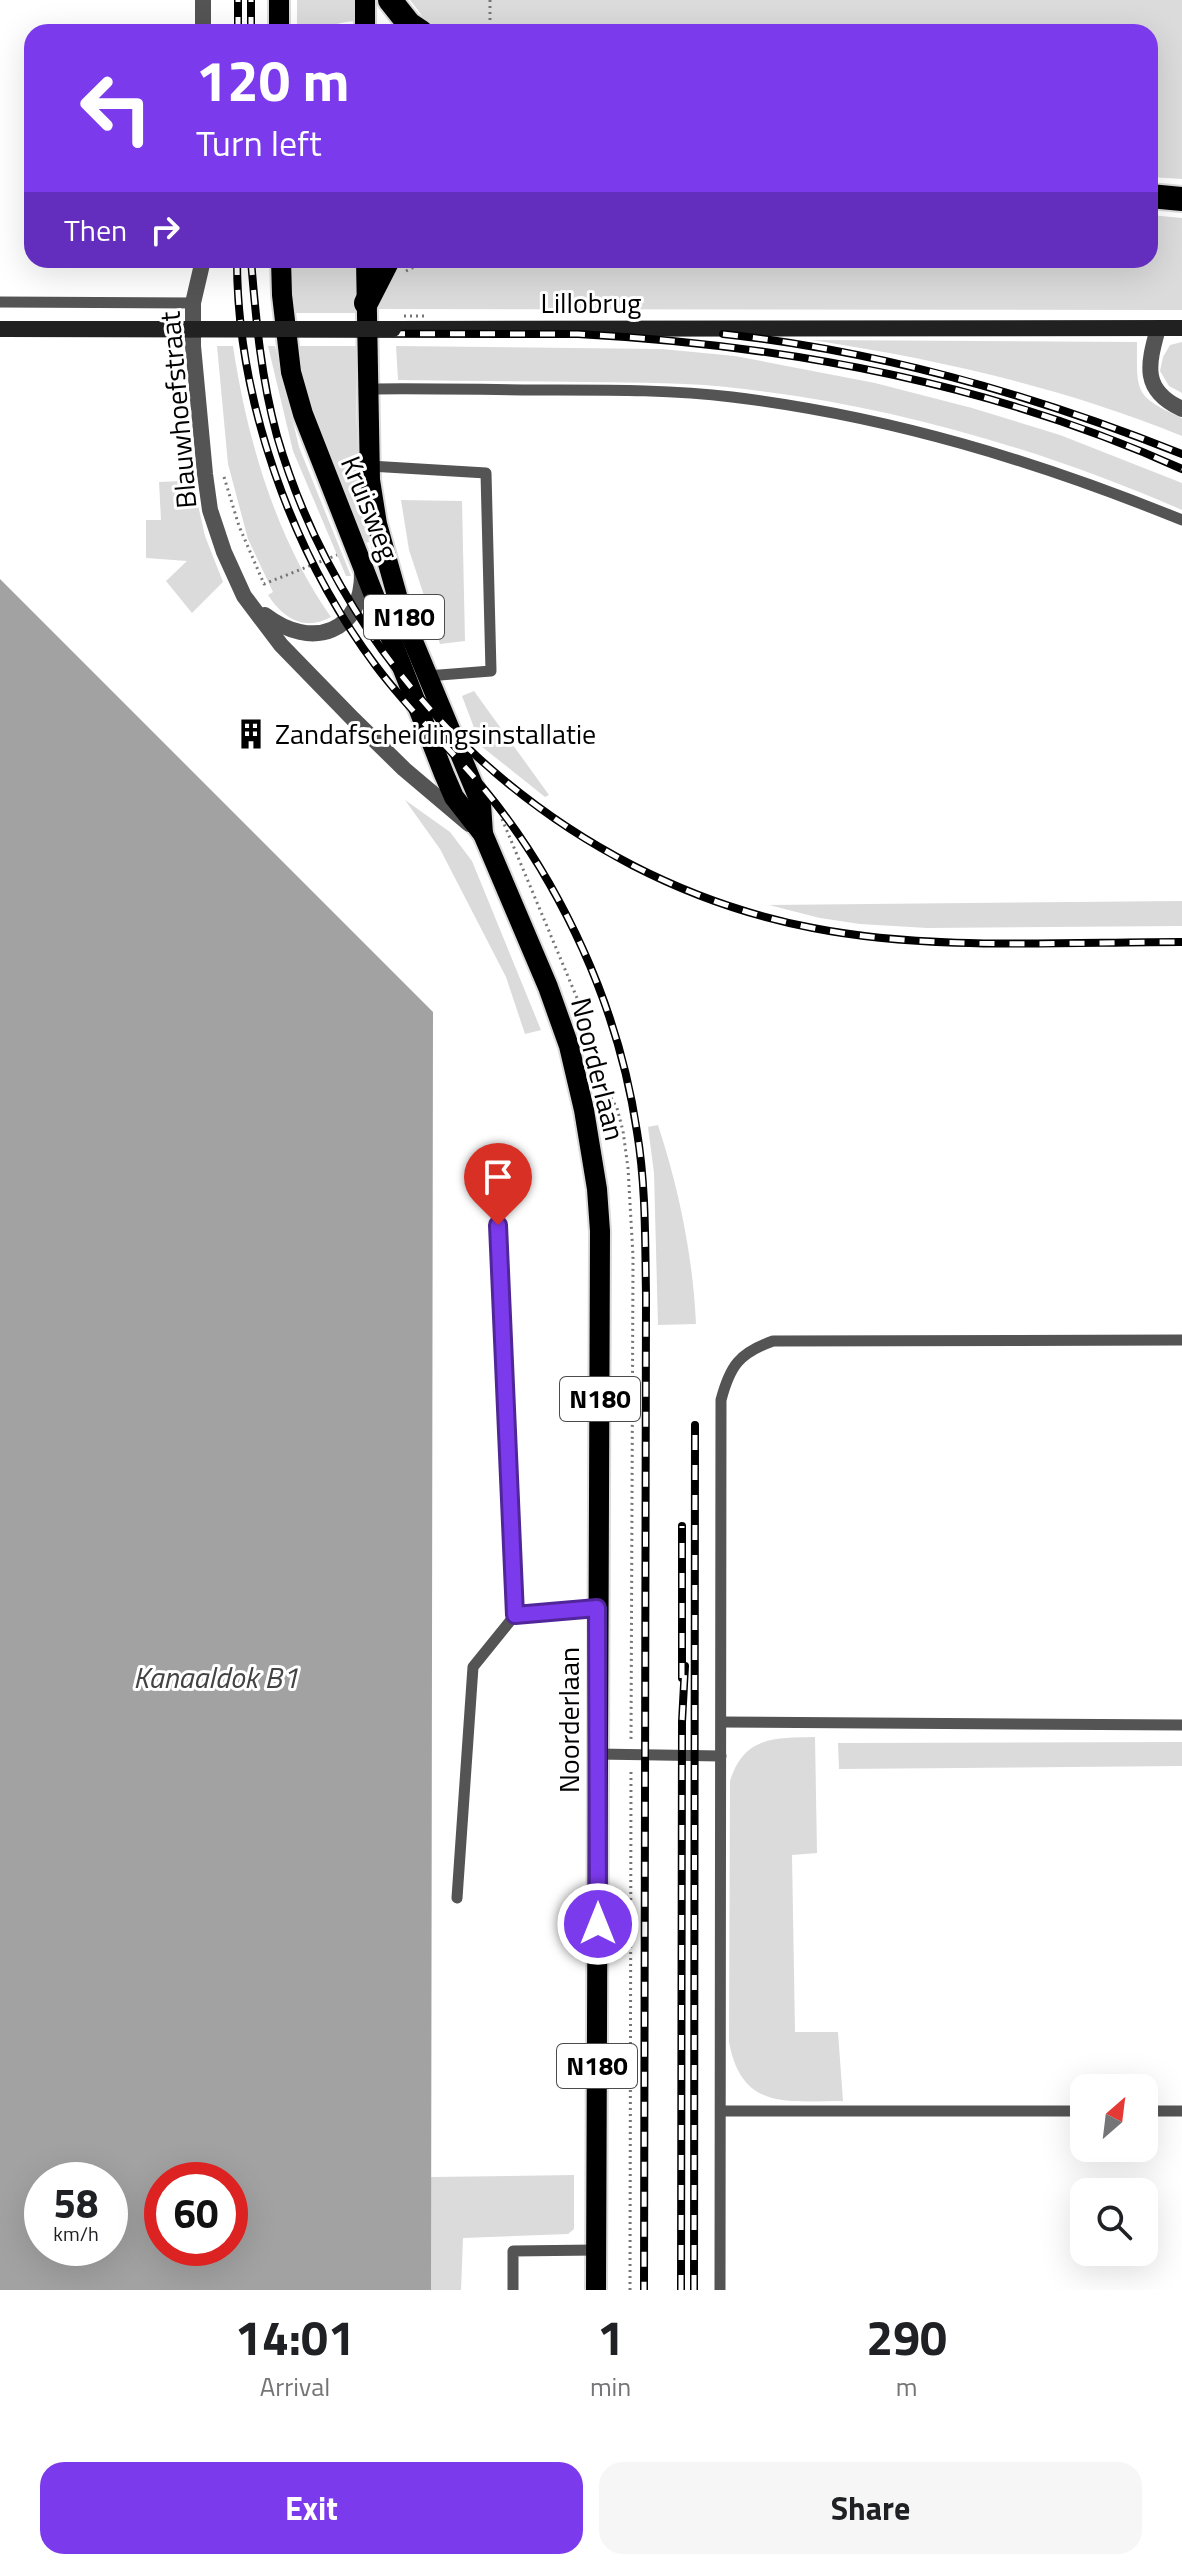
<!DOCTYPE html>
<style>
:root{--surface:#fff;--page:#f6f6f6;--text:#202124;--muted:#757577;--accent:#7c3aed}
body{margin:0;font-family:"Titillium Web",sans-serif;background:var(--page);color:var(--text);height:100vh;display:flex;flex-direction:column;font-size:30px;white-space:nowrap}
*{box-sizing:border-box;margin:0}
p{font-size:26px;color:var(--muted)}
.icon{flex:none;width:44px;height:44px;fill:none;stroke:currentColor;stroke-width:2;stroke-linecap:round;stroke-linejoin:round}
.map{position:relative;height:2290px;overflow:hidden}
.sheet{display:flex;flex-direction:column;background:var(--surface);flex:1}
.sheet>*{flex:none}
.banner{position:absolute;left:24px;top:24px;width:1134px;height:244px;border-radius:24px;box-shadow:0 8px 32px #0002;background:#7c3aed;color:#fff;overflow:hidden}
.needle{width:52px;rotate:28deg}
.controls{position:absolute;left:1070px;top:2074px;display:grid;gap:16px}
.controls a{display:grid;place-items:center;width:88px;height:88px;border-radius:16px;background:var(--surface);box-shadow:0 8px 32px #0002;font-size:40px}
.speed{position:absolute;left:24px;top:2162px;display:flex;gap:16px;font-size:40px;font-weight:700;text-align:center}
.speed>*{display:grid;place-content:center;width:104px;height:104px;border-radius:50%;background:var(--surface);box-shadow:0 8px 32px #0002;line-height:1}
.speed small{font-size:20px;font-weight:400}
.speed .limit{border:12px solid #d22;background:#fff;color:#111}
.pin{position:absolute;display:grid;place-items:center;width:68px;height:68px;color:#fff;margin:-82px -34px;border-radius:50% 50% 50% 0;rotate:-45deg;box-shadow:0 0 8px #0007}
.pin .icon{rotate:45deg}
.me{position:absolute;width:88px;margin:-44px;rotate:0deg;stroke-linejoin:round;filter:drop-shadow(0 0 6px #0008)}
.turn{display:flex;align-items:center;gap:28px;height:168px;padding:0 40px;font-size:36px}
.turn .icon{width:104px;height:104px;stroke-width:2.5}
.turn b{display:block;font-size:56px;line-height:68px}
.then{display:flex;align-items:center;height:76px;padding:0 40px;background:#0003;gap:16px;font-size:30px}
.eta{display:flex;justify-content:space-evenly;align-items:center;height:136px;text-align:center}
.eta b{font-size:48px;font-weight:700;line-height:56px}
.cta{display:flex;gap:16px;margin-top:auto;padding:16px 40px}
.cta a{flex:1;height:92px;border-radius:24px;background:var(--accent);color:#fff;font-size:32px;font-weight:700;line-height:92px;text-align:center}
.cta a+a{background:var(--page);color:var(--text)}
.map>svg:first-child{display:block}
</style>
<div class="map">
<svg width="1182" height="2290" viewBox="0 0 1182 2290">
<rect width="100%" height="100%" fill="#fff"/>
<g fill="#dbdbdb">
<path d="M 297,0 L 354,0 L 354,21 C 333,23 317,32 297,32 Z"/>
<path d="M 410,0 L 1182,0 L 1182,179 L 1150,177 L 1150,32 L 445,32 L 427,22 Z"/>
<path d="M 1150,215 L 1182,218 L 1182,310 L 379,309 L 380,291 L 401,260 L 1150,260 Z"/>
<path d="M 290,260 L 355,260 L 356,313 L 290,313 Z"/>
<path d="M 812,340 L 1137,342 C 1137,393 1134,396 1182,418 L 1182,436 C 1061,387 941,360 812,340 Z"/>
<path d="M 1182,342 L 1182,393 L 1169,386 L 1160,371 L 1163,357 L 1170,345 Z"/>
<path d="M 217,346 L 233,346 C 247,439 276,539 331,617 C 304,632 283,618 268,595 L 273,592 L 248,539 L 228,464 Z"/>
<path d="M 268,346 L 275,346 L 299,447 L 351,576 L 346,576 L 293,451 Z"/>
<path d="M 294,346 L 357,346 C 354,413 358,476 369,542 L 362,544 L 322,450 Z"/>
<path d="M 396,346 L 662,349 L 735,356 L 875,383 L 972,408 L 1060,435 L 1182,483 L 1182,510 C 1044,450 894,406 744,389 C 691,382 639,383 586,382 C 523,381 460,381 398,380 Z"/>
<path d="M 181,465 L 189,465 L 205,536 L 223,582 L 192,613 L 166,581 L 187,561 L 146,558 L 146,520 L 161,520 L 159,482 L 181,481 Z"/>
<path d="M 401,500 L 462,501 L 465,641 L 440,644 L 409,550 Z"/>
<path d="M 474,691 L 549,795 L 545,797 L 481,746 L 462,696 Z"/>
<path d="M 405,800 L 450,832 L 472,861 L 541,1030 L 525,1034 L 506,977 L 440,849 Z"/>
<path d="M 1182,901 L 1182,926 L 927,928 L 860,924 L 820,918 L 769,905 Z"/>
<path d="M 658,1125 C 679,1189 693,1257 696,1324 L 658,1325 L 654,1173 L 648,1127 Z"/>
<path d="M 815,1737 L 817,1853 L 792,1855 L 795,2032 L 838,2032 L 843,2101 C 787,2101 742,2111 729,2042 L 730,1781 C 744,1736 774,1738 815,1737 Z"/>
<path d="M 1182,1742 L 1182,1766 L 839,1769 L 838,1743 Z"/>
<path d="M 574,2175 L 574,2229 L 568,2234 L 463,2238 L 461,2290 L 431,2290 L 431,2177 Z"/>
</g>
<path fill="#a2a2a2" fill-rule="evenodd" d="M 0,579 L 433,1012 L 431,2290 L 0,2290 ZM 42,2180 L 110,2180 L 110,2248 L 42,2248 ZM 162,2180 L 230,2180 L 230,2248 L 162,2248 Z"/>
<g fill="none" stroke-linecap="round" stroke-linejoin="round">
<g stroke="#dbdbdb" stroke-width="24">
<g id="primary">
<path d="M 279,0 L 279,32"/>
<path d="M 365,0 L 365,32"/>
<path d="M 281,260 L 282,295 L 291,372 L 303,414 L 444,774 L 454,797 L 483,834 L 548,987 L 569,1046 L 584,1110 L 597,1189 L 600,1231 L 596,2290"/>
<path d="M 366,260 L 370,480 L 377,524 L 403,617 L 481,804 L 483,834"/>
</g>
</g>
<g stroke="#dbdbdb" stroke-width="28">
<g id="highway">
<path d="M 390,0 L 409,24 L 421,32"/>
<path d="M 1150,196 L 1182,199"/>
<path d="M 366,303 L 388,260"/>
</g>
</g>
<g stroke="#767676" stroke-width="3" stroke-dasharray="2 4" stroke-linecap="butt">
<path d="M 490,0 L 490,32"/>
<path d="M 406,271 L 428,260"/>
<path d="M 224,477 L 239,526 L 264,584 L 337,555"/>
<path d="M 502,819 L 577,998 L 593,1040 L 604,1086 L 617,1108 L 623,1131 L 628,1168 L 633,1256 L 631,1739"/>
<path d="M 630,2290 L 631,1771"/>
</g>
<g stroke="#545454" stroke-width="11">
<path d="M 0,302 L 193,303"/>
<path d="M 368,389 C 431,388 494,390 557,390 C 615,390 674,390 732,397 C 889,416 1037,461 1182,520"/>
<path d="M 370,466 L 486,473 L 491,671 L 427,676"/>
<path d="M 498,1225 L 515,1615 L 597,1608"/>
<path d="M 722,1722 L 1182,1725"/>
<path d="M 597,1754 L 721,1756"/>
<path d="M 457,1898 L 473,1667 L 515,1615"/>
<path d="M 721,2111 L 1084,2111"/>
<path d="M 1144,2111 L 1182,2111"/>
<path d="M 513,2290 L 513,2251 L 596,2250"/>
<path d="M 720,2290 L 721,1400 C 730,1366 739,1353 773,1341 L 1182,1340"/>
</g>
<g stroke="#545454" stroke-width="16">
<path d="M 203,32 L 203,0"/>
<path d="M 203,260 L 193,303 L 193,346 L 205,474 L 210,510 L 224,552 L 244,596 L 281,645 L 353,719 L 404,769 L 469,824"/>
<path d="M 1158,328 C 1148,365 1141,390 1182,409"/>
<path d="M 265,615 C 312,651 364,633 362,570"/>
</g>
<path stroke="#212121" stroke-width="16" d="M 393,329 L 1182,328"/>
<use href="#primary" stroke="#000" stroke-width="20"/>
<use href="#highway" stroke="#000" stroke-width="24"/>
<g stroke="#000" stroke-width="8">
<g id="rail">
<path d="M 238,32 L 238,0"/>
<path d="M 251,32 L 251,0"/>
<path d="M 237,260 C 237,400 292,554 376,666 C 402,701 434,733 464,766 C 496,801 525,841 549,883 C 593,960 624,1044 637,1132 C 646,1186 645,1241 646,1295 L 644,2290"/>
<path d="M 251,260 C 256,320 261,378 277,436 C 349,684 560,879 813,928 C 931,951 1062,942 1182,942"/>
<path d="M 0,333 L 578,334 C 785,345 992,383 1182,469"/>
<path d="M 723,334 C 882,351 1034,395 1182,454"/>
<path d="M 682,1678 L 682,1526"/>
<path d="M 681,2290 L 682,1722 L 685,1666"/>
<path d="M 694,2290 L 695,1425"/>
</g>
</g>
<use href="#rail" stroke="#fff" stroke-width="5" stroke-dasharray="15" stroke-linecap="butt"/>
<path stroke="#767676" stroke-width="3" stroke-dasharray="2 4" stroke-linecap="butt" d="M 404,316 L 424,316"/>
<path stroke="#212121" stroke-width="16" d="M 0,329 L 393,329"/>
</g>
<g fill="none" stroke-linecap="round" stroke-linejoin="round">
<g stroke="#51269a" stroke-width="20">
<path id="route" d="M 498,1225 L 515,1615 L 597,1608 L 598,1924"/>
</g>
<use href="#route" stroke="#7c3aed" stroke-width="14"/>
</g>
<defs>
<g id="building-bare" transform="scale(2.4)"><path d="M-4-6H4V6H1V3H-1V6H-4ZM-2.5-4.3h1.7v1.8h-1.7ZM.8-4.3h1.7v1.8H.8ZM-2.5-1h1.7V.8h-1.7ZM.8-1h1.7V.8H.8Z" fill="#000" stroke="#fff" stroke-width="2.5" paint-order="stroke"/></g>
</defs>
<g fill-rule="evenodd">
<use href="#building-bare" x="251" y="734"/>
</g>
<g text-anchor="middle" stroke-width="6" stroke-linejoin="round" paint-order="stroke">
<g fill="#fff" stroke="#4c4c4c" stroke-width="2">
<rect x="364" y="595" width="80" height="44" rx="6"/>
<rect x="560" y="1377" width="80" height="44" rx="6"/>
<rect x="557" y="2044" width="80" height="44" rx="6"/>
</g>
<g font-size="26" font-weight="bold" fill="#000">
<text x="404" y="626">N180</text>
<text x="600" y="1408">N180</text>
<text x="597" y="2075">N180</text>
</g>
<g font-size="28" fill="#000" stroke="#fff">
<text x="591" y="313">Lillobrug</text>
<text transform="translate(178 410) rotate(-95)" y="10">Blauwhoefstraat</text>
<text transform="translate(370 508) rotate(68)" y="10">Kruisweg</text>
<text transform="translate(598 1069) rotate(76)" y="10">Noorderlaan</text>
<text transform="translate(569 1720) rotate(-90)" y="10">Noorderlaan</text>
</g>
<g font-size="28" fill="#000" stroke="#fff" text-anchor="start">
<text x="275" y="744">Zandafscheidingsinstallatie</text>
</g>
<g font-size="30" font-style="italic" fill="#434343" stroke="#fff">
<text x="216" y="1688">Kanaaldok B1</text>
</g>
</g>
</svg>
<div class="controls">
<a><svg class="needle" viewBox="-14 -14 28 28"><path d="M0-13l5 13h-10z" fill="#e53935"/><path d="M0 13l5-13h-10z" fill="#757577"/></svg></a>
<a><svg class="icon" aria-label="search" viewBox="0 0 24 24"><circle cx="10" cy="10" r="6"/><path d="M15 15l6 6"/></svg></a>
</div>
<div class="speed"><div>58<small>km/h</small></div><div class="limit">60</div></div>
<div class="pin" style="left:498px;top:1225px;background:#d93025"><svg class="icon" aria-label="arrive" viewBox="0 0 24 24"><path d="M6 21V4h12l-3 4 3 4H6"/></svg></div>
<svg class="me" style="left:598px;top:1924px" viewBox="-20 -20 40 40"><circle r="17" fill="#7c3aed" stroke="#fff" stroke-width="3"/><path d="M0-11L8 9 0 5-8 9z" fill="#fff"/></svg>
<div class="banner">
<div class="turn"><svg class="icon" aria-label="left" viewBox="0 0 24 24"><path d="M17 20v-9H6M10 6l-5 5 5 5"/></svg><div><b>120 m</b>Turn left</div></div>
<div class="then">Then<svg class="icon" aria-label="right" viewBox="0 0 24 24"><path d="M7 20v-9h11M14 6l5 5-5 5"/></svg></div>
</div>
</div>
<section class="sheet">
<div class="eta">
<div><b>14:01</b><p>Arrival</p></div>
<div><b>1</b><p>min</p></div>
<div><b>290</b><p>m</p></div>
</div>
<div class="cta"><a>Exit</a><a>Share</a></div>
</section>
